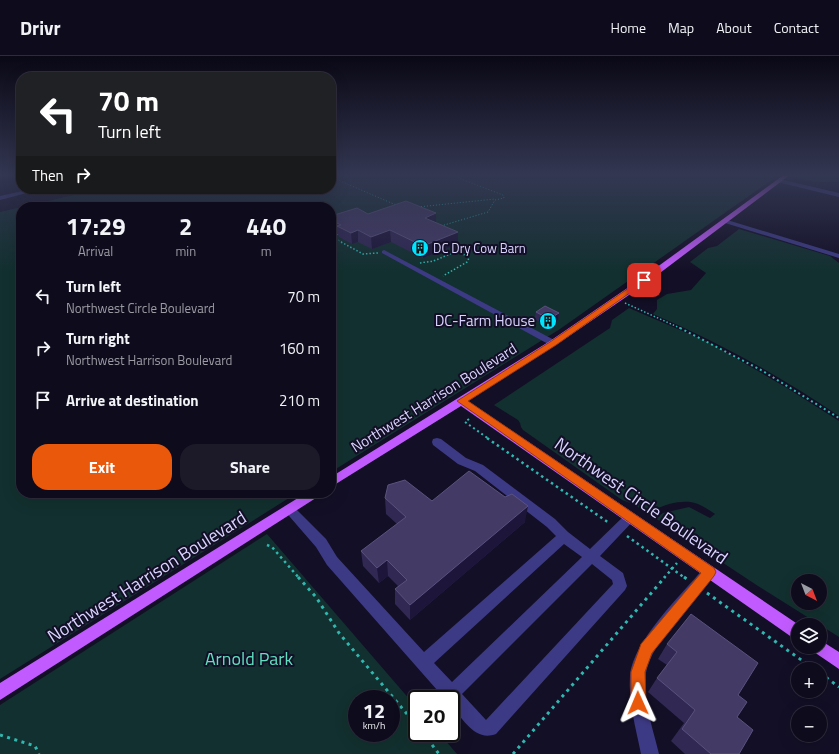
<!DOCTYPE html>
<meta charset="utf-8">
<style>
:root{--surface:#0e0b1c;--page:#1c1929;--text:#f1f3f6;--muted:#9b9ba3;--line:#2e2b3b;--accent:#ea580c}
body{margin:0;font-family:"Titillium Web",sans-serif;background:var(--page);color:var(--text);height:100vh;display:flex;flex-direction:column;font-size:15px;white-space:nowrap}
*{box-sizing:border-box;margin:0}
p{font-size:13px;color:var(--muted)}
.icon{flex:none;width:22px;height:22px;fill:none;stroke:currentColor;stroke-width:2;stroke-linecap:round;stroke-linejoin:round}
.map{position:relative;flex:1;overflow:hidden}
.drawer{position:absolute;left:16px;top:146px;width:320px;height:296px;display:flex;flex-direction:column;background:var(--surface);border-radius:16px;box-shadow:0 4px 16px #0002,0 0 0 1px var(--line)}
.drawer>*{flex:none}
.top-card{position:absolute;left:16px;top:16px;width:320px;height:122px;border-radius:16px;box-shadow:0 4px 16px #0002,0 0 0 1px var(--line);background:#202124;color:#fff;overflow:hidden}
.needle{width:26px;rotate:138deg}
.buttons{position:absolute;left:791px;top:518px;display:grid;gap:8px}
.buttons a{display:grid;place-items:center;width:36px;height:36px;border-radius:50%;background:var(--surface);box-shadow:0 4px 16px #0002,0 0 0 1px var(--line);font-size:20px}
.speed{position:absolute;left:348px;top:634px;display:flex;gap:8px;font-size:20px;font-weight:700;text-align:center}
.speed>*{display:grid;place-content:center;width:52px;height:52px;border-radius:50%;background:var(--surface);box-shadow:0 4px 16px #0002,0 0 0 1px var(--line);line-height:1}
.speed small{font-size:10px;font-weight:400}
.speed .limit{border:2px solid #111;border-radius:6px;background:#fff;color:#111}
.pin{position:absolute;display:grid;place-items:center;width:34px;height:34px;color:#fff;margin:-17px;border-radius:8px;box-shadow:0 2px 6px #0006}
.me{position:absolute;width:44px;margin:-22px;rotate:359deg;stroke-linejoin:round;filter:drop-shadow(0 0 3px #0008)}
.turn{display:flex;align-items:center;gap:14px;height:84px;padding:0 16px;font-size:18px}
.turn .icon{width:52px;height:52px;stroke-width:2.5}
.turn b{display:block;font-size:28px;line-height:34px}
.then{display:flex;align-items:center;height:38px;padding:0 16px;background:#0003;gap:8px;font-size:15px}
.eta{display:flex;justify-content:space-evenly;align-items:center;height:68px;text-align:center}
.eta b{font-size:24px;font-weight:700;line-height:28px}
.primary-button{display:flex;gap:8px;margin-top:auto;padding:8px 16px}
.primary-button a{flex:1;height:46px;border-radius:16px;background:var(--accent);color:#fff;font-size:16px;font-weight:700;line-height:46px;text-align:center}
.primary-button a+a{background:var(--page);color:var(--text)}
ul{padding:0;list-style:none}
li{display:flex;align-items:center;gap:12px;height:52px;padding:0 16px}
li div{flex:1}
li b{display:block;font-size:15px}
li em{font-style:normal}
header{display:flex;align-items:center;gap:24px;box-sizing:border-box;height:56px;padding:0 20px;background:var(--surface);border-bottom:1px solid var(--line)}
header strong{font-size:19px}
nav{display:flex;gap:22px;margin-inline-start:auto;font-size:14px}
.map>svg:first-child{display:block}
</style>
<header>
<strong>Drivr</strong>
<nav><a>Home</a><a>Map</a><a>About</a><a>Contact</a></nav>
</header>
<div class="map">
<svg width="839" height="698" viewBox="0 0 839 698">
<rect width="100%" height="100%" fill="#130f26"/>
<g fill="#12302f" fill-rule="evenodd">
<path d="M 331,118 L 780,118 L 560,273 L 331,416 L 331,151 L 22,151 L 100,133 L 331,133 Z"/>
<path d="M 802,118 L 839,118 L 839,126 L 819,126 L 797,123 L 797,122 Z"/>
<path d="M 21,151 L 21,437 L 297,437 L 0,623 L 0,156 Z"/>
<path d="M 739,173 L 830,200 L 839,207 L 839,360 C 781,320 718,286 653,258 L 657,253 L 657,244 L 667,238 L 691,234 L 706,217 L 690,206 L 708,192 L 717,190 Z"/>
<path d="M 629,252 L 708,286 L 787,332 L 839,365 L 839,581 L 758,530 L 655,462 L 663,457 L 689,451 L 710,462 L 715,458 C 709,454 702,449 695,447 C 682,443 659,449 649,458 L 633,448 L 622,444 L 523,374 L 521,371 L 520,367 L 518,364 L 494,349 L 610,272 L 612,264 ZM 798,525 L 820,525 L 820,547 L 798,547 Z"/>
<path d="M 267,478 L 417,652 L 417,677 L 439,677 L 457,698 L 0,698 L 0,649 ZM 357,643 L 391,643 L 391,677 L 357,677 Z"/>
</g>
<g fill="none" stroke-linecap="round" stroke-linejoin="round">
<g stroke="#2fb8b0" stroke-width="1" stroke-dasharray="1 2" stroke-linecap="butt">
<path d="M 331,121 L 396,149"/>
<path d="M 418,151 L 495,143"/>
<path d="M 441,170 L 488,156 L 495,144 L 504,142 L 503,139 L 461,123 L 457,120 L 460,118"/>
<path d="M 340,176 L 335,182 L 343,187"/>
</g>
<g stroke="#2fb8b0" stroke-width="1.5" stroke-dasharray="1.5 2" stroke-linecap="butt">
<path d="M 341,186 L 363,198 L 378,197"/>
<path d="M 420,207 C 424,206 429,206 433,205 C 446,201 456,191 469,202 L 467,206 L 443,220"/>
<path d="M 625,247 L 682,273"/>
</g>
<g stroke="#2fb8b0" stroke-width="2" stroke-dasharray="2 3" stroke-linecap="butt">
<path d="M 680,272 L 761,314 L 839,362"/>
<path d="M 469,363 L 465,366 L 489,383"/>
</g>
<g stroke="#2fb8b0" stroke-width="2.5" stroke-dasharray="2.5 3.5" stroke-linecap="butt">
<path d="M 487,382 L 609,467"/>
<path d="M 627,480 L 685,522"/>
<path d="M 267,489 L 272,491 L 299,522"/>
<path d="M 664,522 L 677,507"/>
</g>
<g stroke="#2fb8b0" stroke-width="3" stroke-dasharray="3 4.5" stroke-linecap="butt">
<path d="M 298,521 L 316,541 L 339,577 L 417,670"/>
<path d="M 684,521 L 687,523"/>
<path d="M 707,537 L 814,613"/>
<path d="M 820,617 L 839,631"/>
<path d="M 423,677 L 439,698"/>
<path d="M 0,679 L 35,690 L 39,698"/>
<path d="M 513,698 L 665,521"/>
</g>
<g fill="#3d3a85" fill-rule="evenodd">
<path d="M 779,123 L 839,137 L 839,141 L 777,126 L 777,124 Z"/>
<path d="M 32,133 L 42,133 L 0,144 L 0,140 Z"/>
<path d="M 724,163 L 839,198 L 839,202 L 722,166 L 721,165 Z"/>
<path d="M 384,194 L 556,285 L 557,287 L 556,289 L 550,289 L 382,197 L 382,195 Z"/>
<path d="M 437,382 L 441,383 L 466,402 L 483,409 L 555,463 L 568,476 L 590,493 L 626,458 L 630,457 L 634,458 L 636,462 L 600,500 L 623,517 L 627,530 L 625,534 L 496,678 C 475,686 463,663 451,649 L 451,643 L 445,643 L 327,509 L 316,491 L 283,453 L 285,450 L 289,448 L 293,450 L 326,483 L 337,501 L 424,596 L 556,480 L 547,471 L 475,415 L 458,408 L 433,389 L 432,386 L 433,383 ZM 564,488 L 582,501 L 452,626 L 434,607 ZM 592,508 L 612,524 L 613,528 L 486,664 L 462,638 Z"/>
<path d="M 709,510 L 714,512 L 716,516 L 714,520 C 695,543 650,588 646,617 C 642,643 653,672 659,698 L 641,698 C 636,672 628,646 630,619 C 633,585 682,538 704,512 Z"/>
</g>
<g fill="#c25bff" fill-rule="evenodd">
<path d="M 785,118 L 791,118 L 648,226 L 556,289 L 468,345 L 799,569 L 798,584 L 793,582 L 461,350 L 331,431 L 331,421 L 550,285 L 642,222 Z"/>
<path d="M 306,437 L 321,437 L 319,440 L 0,644 L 0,627 Z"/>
<path d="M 820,584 L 839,596 L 839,613 L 814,596 L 812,591 L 820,591 Z"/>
</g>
</g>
<g fill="#312854">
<path d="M 436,157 L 436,167 L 458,188 L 423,202 L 391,186 L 372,193 L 358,186 L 352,188 L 339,181 L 338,178 L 331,174 L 331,160 L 368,158 Z"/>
<path d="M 536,256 L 559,257 L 558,264 L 548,270 L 534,263 Z"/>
<path d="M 385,442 L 432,445 L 525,466 L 410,564 L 395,548 L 395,533 L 398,530 L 388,520 L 379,527 L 363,510 L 361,495 L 397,468 L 386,458 Z"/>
<path d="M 667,588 L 738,639 L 737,661 L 739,698 L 685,698 L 671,685 L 684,667 L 648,636 L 657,622 L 667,609 L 658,603 Z"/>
</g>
<g fill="#1d163a">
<path d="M 436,157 L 436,168 L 425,162 Z"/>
<path d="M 358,174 L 358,186 L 352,188 L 351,177 Z"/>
<path d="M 390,174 L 391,186 L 372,193 L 371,181 Z"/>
<path d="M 458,176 L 458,188 L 423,202 L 423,190 Z"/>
<path d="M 559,257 L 558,264 L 548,270 L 549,263 Z"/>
<path d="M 528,450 L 525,466 L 410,564 L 410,549 Z"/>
<path d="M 387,504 L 388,520 L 379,527 L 377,512 Z"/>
</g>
<g fill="#433a66" stroke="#5a527e">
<path d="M 406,145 L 436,157 L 425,162 L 458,176 L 423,190 L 390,174 L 371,181 L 358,174 L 351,177 L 337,170 L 341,169 L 331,164 L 331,160 L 357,152 L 368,158 Z"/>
<path d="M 545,250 L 559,257 L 549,263 L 536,256 Z"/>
<path d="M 469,415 L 505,441 L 512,438 L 528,450 L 410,549 L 395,533 L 407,524 L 387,504 L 377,512 L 361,495 L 406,461 L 385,442 L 388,429 L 405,424 L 432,445 Z"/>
<path d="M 691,558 L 758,607 L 738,639 L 747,646 L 737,661 L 753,674 L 739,698 L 711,698 L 682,673 L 695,654 L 657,622 L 677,596 L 667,588 Z"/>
</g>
<linearGradient id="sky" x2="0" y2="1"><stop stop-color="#0a0815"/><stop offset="0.55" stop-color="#333752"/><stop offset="1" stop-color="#333752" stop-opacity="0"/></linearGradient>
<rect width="839" height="216" fill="url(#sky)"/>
<path fill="#ea580c" stroke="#983908" d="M 642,223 L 648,224 L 556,289 L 468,345 L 714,512 L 716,516 L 714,520 L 652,597 L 645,616 L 646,647 L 644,653 L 638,655 L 633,653 L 631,647 L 631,616 L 641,588 L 701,517 L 457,345 L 550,286 Z"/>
<defs>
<g id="building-disc" transform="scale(0.9)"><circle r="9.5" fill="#00e5ff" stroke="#130f26"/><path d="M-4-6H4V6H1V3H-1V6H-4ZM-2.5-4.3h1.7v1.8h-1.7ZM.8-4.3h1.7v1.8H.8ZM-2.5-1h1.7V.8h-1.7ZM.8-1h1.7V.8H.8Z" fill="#111"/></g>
</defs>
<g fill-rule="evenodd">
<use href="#building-disc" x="420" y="192"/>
<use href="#building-disc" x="548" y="265"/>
</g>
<g text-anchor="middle" stroke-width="4" stroke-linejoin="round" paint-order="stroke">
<g font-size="13" fill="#d9d4ff" stroke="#130f26" text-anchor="start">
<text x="433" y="197">DC Dry Cow Barn</text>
</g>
<g font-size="15" fill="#d9d4ff" stroke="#130f26" text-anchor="end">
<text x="535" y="270">DC-Farm House</text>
</g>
<g font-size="15" fill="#d9d4ff" stroke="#130f26">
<text transform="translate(434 342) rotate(-32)" y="5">Northwest Harrison Boulevard</text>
</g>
<g font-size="18" fill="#d9d4ff" stroke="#130f26">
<text transform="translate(641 445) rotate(35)" y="6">Northwest Circle Boulevard</text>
<text transform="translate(147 521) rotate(-32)" y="6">Northwest Harrison Boulevard</text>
</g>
<g font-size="18" fill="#5fe0c0" stroke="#130f26">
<text x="249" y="609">Arnold Park</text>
</g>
</g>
</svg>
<div class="buttons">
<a><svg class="needle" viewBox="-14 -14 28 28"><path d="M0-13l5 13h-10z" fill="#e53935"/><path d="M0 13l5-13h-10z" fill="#9b9ba3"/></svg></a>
<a><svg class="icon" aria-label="layers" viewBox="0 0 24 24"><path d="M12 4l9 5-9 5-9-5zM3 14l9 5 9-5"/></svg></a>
<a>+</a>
<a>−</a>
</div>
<div class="speed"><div>12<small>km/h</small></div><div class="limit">20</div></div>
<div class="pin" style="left:644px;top:224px;background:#d93025"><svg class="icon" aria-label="arrive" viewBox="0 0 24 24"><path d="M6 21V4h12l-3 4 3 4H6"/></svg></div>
<svg class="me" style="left:638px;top:647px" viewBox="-20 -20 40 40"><path d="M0-17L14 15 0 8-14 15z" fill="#ea580c" stroke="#fff" stroke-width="4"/></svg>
<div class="top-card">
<div class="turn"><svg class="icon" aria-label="left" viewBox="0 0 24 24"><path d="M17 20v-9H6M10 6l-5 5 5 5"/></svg><div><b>70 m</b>Turn left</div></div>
<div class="then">Then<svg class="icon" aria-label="right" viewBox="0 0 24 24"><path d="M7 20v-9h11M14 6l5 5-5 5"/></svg></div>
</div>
<section class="drawer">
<div class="eta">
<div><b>17:29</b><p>Arrival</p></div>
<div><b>2</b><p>min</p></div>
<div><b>440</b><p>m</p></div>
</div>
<ul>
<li><svg class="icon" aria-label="left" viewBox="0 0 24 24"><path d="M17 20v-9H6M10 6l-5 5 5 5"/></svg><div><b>Turn left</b><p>Northwest Circle Boulevard</p></div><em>70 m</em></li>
<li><svg class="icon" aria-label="right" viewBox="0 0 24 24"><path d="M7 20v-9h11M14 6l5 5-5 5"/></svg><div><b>Turn right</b><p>Northwest Harrison Boulevard</p></div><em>160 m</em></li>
<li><svg class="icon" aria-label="arrive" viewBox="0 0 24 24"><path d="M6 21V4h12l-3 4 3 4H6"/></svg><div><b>Arrive at destination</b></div><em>210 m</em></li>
</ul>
<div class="primary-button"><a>Exit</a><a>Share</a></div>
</section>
</div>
